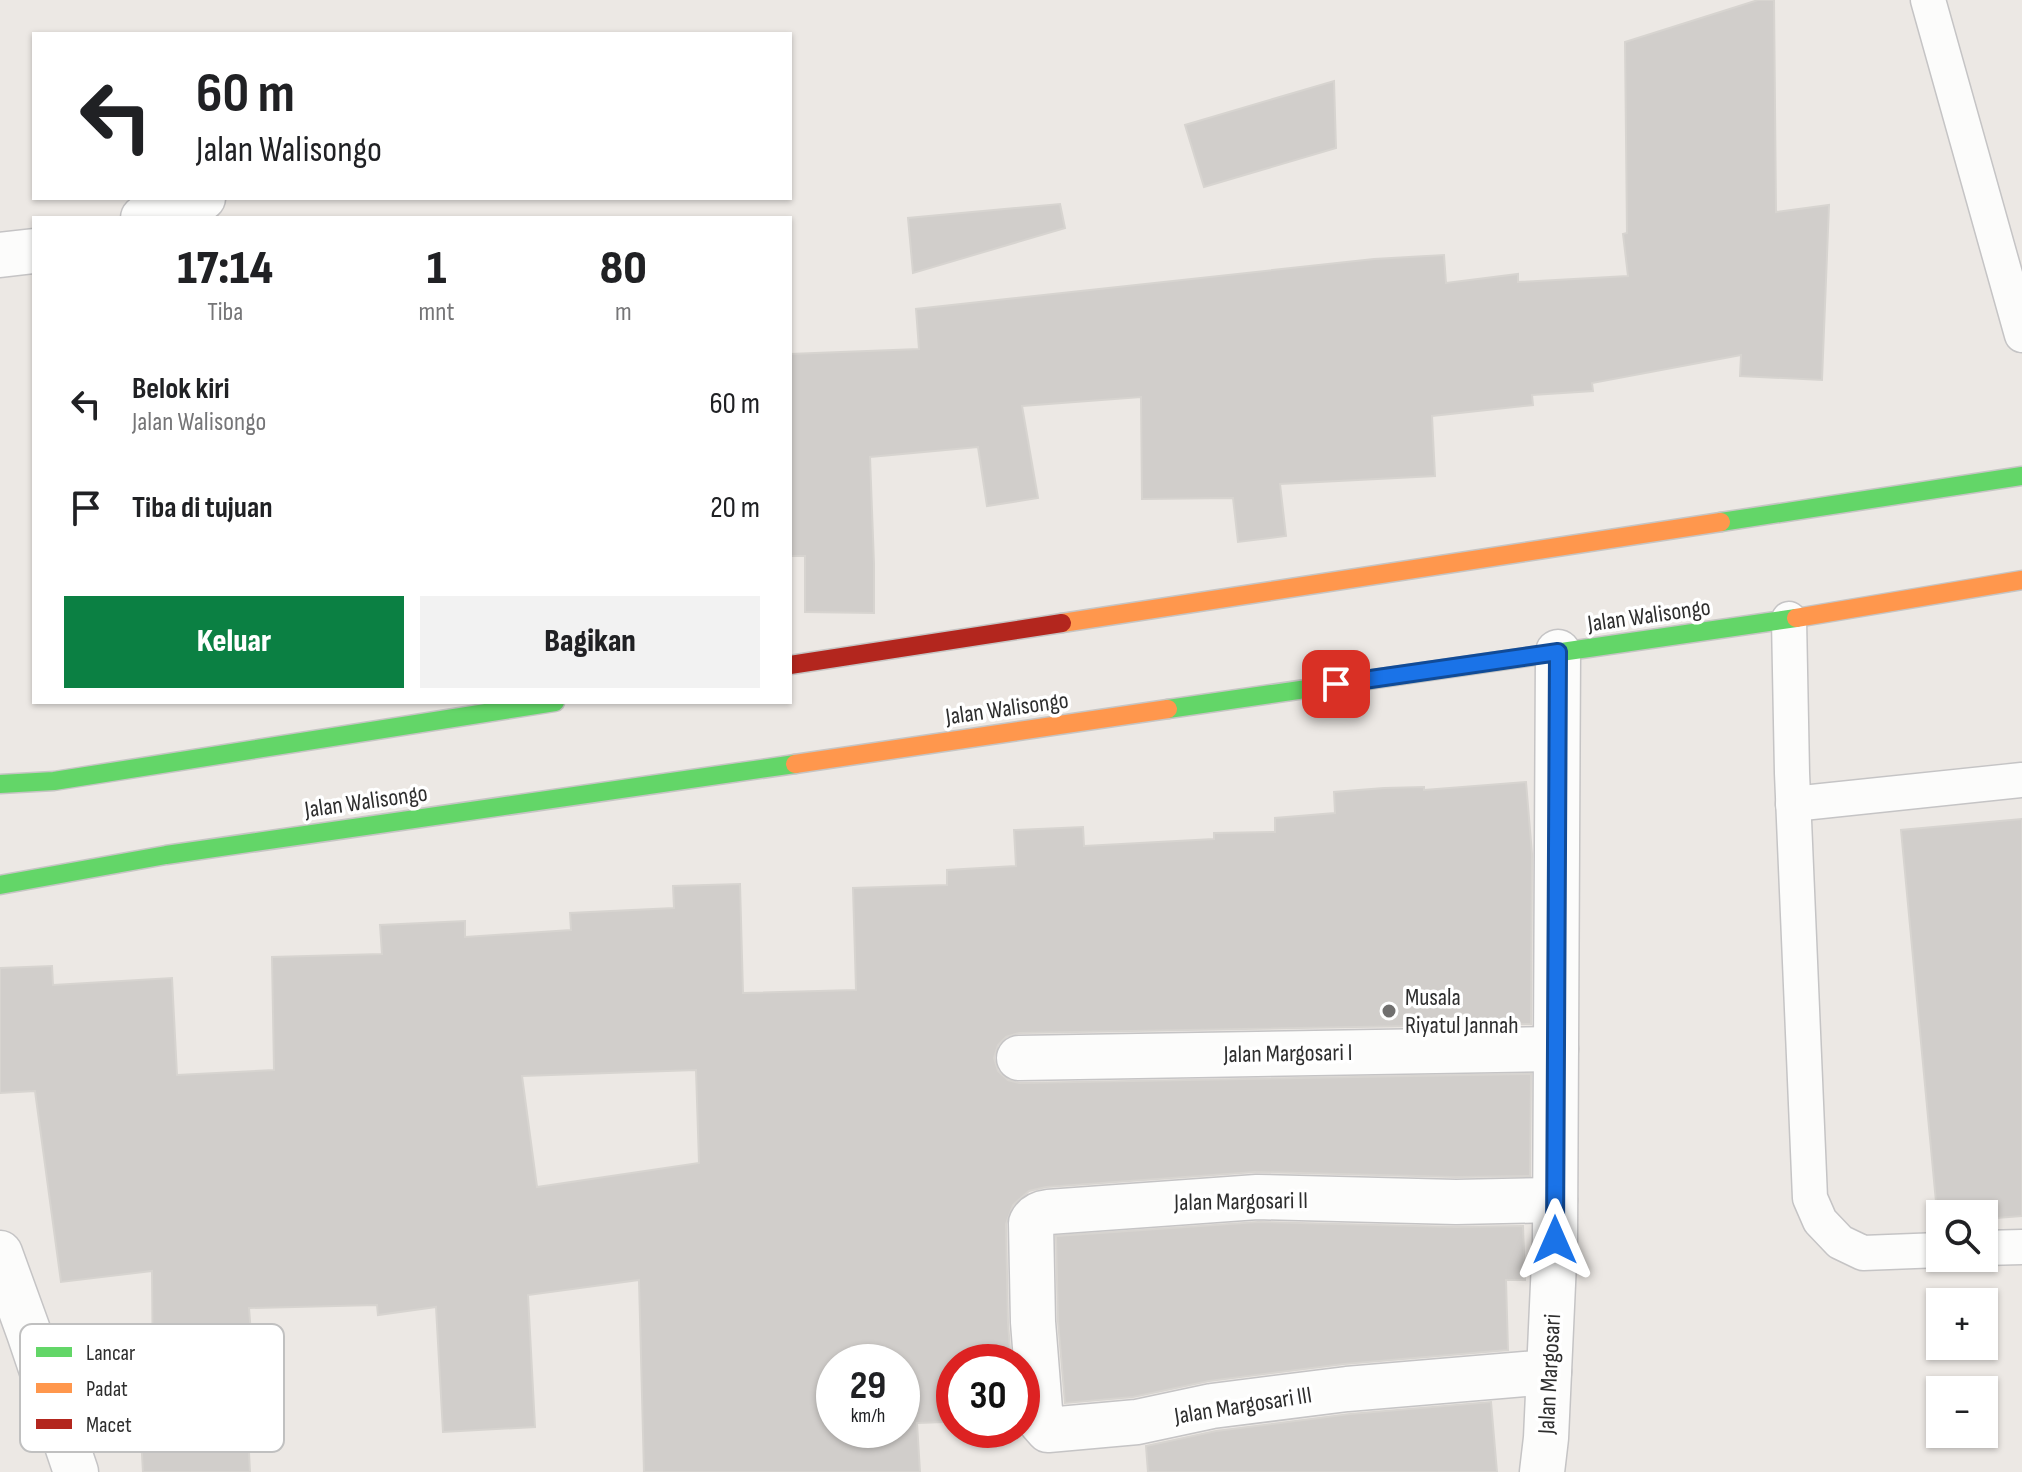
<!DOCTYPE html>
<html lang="id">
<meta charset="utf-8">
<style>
:root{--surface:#fff;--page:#f2f2f2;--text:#202124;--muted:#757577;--accent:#0b8043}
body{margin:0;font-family:"Sofia Sans Condensed",sans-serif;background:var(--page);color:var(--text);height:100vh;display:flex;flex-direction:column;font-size:30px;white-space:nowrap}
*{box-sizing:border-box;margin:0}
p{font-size:26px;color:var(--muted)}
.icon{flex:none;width:44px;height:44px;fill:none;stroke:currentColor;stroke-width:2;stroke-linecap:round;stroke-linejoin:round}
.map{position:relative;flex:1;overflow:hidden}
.drawer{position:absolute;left:32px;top:216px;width:760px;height:488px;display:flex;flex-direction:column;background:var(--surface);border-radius:0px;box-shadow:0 2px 6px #0004}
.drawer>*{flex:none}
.banner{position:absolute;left:32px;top:32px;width:760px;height:168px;border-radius:0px;box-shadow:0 2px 6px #0004;background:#fff;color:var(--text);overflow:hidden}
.controls{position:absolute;left:1926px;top:1200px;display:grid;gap:16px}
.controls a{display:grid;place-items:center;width:72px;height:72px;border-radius:0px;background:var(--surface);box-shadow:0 2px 6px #0004;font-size:40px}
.speed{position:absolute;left:816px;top:1344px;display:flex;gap:16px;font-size:40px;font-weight:700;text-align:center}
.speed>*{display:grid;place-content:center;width:104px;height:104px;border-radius:50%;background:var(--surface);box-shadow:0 2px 6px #0004;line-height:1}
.speed small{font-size:20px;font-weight:400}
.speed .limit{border:12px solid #d22;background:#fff;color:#111}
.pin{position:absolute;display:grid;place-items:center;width:68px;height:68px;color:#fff;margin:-34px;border-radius:16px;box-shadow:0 4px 12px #0006}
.me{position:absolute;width:88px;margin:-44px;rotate:0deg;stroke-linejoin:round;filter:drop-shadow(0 0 6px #0008)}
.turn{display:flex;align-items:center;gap:28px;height:168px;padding:0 32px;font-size:36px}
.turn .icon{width:104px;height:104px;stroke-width:2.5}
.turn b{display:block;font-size:56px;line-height:68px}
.eta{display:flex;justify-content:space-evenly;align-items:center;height:136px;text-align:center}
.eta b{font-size:48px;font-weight:800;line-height:56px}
.button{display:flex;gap:16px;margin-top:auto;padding:16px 32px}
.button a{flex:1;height:92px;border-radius:0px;background:var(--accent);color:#fff;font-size:32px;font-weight:800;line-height:92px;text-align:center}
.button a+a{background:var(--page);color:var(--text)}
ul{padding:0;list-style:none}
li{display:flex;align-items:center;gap:24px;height:104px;padding:0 32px}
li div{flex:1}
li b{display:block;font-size:30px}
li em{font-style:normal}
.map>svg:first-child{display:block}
</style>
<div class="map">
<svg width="2022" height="1472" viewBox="0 0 2022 1472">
<rect width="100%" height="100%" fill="#ece8e4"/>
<g fill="#d1cecb" stroke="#d7d4d0" stroke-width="2" fill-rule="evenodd">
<path d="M 1758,0 L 1774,0 L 1776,212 L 1829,205 L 1822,380 L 1740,376 L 1741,355 L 1592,383 L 1593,391 L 1532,395 L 1533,405 L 1432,416 L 1435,476 L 1280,484 L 1286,536 L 1238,542 L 1233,498 L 1142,499 L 1141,397 L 1022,406 L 1038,498 L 987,506 L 978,447 L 870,457 L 874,564 L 874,613 L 805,612 L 805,556 L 790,556 L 790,354 L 919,349 L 916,309 L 1374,259 L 1444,255 L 1446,283 L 1518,274 L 1518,282 L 1628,276 L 1623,234 L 1627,233 L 1625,42 Z"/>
<path d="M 1334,81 L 1336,148 L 1204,187 L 1185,125 Z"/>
<path d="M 1060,204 L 1065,228 L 913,273 L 908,218 Z"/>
<path d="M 1526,782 L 1532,854 L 1531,1024 L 1019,1033 L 1006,1037 L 998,1045 L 994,1058 L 998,1071 L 1008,1080 L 1019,1083 L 1531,1074 L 1530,1176 L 1456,1177 L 1255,1172 L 1046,1187 L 1029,1191 L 1013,1205 L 1006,1224 L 1008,1323 L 1011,1362 L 954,1362 L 954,1405 L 943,1406 L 944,1422 L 917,1423 L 920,1472 L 644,1472 L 639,1280 L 528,1295 L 535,1427 L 443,1432 L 436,1307 L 378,1315 L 377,1305 L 249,1308 L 251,1334 L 243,1335 L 250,1472 L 143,1472 L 138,1385 L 153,1385 L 152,1271 L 61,1282 L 35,1091 L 0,1093 L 0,968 L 52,966 L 53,985 L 172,978 L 177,1075 L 274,1070 L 272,957 L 382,954 L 380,925 L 465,921 L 465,937 L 571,930 L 570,913 L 674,908 L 673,886 L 740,884 L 743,993 L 856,990 L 853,888 L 947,885 L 947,870 L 1016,866 L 1014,830 L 1083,827 L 1084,846 L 1214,839 L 1214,833 L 1275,832 L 1275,818 L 1335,813 L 1334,792 L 1384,788 L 1424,787 L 1424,790 ZM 696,1070 L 699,1163 L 537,1187 L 522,1076 ZM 834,1362 L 902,1362 L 902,1430 L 834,1430 Z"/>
<path d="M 2022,819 L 2022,1216 L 1984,1219 L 1984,1214 L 1940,1214 L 1940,1223 L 1938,1223 L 1901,830 Z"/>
<path d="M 1258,1222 L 1455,1227 L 1523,1226 L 1525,1280 L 1506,1280 L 1508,1350 L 1344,1364 L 1209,1381 L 1133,1397 L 1065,1403 L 1058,1321 L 1056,1236 Z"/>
<path d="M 1491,1402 L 1497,1472 L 1148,1472 L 1146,1446 L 1216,1431 L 1350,1414 Z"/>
</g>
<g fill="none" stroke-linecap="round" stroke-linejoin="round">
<g stroke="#c5c4c5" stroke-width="37">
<g id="lane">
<path d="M 1928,0 L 2022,335"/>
<path d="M 1789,619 L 1792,773 L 1810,1198 L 1820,1221 L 1840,1242 L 1863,1253 L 1940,1250"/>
<path d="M 1793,804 L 2022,780"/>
<path d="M 1984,1248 L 2022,1247"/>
</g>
</g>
<g stroke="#c5c4c5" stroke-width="47">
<g id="street">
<path d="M 143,218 L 188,200 L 203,198"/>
<path d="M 0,255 L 34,251"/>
<path d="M 1019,1058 L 1556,1049"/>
<path d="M 0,1253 L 29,1333 L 76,1472"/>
<path d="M 1549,1372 L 1347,1389 L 1212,1406 L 1137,1422 L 1048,1430 L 1041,1422 L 1033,1322 L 1031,1223 C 1035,1215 1040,1213 1048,1212 L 1257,1197 L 1456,1202 L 1555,1200"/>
<path d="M 1542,1472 L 1546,1438 L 1555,1240 L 1558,652"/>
</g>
</g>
<g stroke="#c6c5c4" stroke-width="21">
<g id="fast">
<path d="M 1721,522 L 2022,476"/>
<path d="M 1168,709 L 1796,618"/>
<path d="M 0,784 L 54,781 L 555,702"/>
<path d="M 0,885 L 166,855 L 795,764"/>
</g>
</g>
<g stroke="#c6c5c4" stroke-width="21">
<g id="slow">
<path d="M 1796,618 L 2022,580"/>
<path d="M 1062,623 L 1721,522"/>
<path d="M 795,764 L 1168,709"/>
</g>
</g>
<g stroke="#c6c5c4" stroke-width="21">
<path id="jam" d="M 790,665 L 1062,623"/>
</g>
<use href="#lane" stroke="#fcfcfb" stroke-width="34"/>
<use href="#street" stroke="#fcfcfb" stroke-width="44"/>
<use href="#fast" stroke="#63d668" stroke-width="18"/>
<use href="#slow" stroke="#ff974d" stroke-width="18"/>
<use href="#jam" stroke="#b3261e" stroke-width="18"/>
</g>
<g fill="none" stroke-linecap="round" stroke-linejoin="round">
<g stroke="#114b97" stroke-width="20">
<path id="route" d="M 1336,684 L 1558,652 L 1555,1240"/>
</g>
<use href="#route" stroke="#1a73e8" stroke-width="14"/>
</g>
<circle fill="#706f6e" stroke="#fff" stroke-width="3" cx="1389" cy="1011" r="8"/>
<g text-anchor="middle" stroke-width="7" stroke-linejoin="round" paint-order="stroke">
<g font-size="24" fill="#2e2e2e" stroke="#fff">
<text transform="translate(1649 615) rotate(-8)" y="8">Jalan Walisongo</text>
<text transform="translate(1007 708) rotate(-8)" y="8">Jalan Walisongo</text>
<text transform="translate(366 801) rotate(-8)" y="8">Jalan Walisongo</text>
<text transform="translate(1288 1053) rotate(-1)" y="8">Jalan Margosari I</text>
<text transform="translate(1241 1201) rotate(-1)" y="8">Jalan Margosari II</text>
<text transform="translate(1549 1374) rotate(-87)" y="8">Jalan Margosari</text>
<text transform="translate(1243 1405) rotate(-9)" y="8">Jalan Margosari III</text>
</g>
<g font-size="24" fill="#2e2e2e" stroke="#fff" text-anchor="start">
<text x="1405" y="1005">Musala<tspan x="1405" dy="28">Riyatul Jannah</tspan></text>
</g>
</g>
<rect x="20" y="1324" width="264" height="128" rx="12" fill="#fff" stroke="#c0c0c0" stroke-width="2"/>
<rect x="36" y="1347" width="36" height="10" fill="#63d668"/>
<rect x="36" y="1383" width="36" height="10" fill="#ff974d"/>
<rect x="36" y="1419" width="36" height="10" fill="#b3261e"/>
<g font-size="22" fill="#2e2e2e">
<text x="86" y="1360">Lancar</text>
<text x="86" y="1396">Padat</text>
<text x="86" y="1432">Macet</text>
</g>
</svg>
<div class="controls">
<a><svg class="icon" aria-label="search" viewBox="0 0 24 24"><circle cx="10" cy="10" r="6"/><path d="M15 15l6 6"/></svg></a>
<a>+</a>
<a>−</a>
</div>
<div class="speed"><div>29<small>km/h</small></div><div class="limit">30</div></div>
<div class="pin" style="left:1336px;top:684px;background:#d93025"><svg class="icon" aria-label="arrive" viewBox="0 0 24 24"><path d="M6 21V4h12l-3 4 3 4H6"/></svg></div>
<svg class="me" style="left:1555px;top:1240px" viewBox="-20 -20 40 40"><path d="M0-17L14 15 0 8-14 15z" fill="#1a73e8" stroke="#fff" stroke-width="4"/></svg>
<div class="banner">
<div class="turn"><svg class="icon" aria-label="left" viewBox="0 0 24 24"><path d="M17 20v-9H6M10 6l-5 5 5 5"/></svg><div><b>60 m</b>Jalan Walisongo</div></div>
</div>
<section class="drawer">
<div class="eta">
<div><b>17:14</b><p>Tiba</p></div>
<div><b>1</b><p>mnt</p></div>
<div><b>80</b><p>m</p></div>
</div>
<ul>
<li><svg class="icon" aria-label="left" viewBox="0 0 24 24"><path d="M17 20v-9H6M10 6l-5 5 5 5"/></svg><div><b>Belok kiri</b><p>Jalan Walisongo</p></div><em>60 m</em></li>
<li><svg class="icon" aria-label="arrive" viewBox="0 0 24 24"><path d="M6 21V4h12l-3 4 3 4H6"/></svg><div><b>Tiba di tujuan</b></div><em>20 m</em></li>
</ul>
<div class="button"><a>Keluar</a><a>Bagikan</a></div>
</section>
</div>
